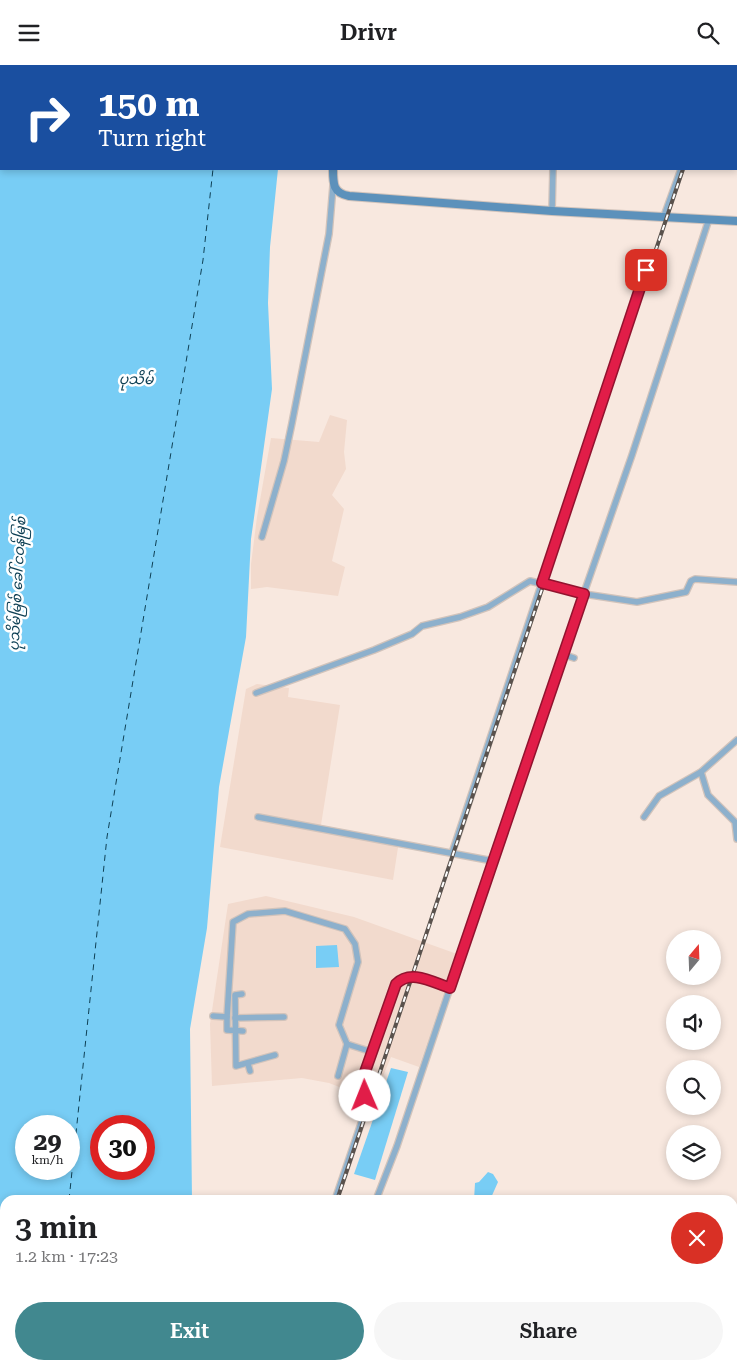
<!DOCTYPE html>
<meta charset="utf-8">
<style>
:root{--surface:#fff;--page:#f6f6f6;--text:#202124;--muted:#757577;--accent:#41888f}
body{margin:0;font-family:"Roboto Serif","Noto Sans Myanmar",serif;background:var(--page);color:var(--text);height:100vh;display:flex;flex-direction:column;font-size:19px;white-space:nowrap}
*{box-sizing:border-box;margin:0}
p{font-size:16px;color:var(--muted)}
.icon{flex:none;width:28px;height:28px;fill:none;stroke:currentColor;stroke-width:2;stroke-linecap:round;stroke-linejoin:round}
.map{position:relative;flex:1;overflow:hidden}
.side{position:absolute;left:0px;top:1130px;width:738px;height:175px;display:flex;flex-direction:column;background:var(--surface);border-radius:15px 15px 0 0;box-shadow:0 2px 8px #0003}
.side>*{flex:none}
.top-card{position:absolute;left:0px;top:0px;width:738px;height:105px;box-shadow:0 2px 8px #0003;background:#1a4fa0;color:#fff;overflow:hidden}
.needle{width:32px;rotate:19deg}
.controls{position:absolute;left:666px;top:865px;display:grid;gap:10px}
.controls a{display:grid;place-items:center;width:55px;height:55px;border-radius:50%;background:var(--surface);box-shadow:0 2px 8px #0003;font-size:25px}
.speed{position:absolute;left:15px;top:1050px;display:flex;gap:10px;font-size:25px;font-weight:700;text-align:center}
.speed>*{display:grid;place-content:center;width:65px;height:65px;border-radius:50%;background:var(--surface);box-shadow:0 2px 8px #0003;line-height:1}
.speed small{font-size:12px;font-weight:400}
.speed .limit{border:8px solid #d22;background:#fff;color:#111}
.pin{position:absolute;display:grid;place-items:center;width:42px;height:42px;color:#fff;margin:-21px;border-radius:10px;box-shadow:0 2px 8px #0006}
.me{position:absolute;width:55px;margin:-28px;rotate:359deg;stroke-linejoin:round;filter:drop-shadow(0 0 4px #0008)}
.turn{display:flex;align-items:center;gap:18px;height:105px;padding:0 15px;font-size:22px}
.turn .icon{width:65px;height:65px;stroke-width:2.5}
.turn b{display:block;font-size:35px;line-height:42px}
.round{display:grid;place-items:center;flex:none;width:52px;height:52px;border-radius:26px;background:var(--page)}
.headline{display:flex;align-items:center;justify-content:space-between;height:85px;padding:0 15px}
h1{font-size:30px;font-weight:600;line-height:38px}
.cta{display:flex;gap:10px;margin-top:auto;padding:10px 15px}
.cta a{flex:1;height:58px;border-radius:30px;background:var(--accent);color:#fff;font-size:20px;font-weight:600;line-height:58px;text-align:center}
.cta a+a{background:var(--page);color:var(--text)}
header{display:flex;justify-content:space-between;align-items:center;height:65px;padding:0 15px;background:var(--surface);font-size:22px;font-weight:600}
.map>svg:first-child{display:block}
</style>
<header><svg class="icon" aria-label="menu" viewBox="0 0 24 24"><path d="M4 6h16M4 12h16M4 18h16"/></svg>Drivr<svg class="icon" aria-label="search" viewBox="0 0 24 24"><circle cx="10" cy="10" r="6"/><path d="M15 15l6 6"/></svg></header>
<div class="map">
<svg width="737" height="1305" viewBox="0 0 737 1305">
<rect width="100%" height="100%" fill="#f8e8df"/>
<g fill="#f2dacd">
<path d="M 330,350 L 347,355 L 344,387 L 346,404 L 332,430 L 344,444 L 332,496 L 345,502 L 338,531 L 267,522 L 251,524 L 251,499 L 257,452 L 271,373 L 319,377 Z"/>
<path d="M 257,619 L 289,623 L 288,632 L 340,640 L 321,760 L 399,776 L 393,815 L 220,782 L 246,624 Z"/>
<path d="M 266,831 L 354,852 L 457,889 L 419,1002 L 391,992 L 373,1035 L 329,1018 L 302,1013 L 212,1021 L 210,959 L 228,839 Z"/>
</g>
<g fill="#78cdf5" fill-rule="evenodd">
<path d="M 0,0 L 273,0 L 1,1 L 1,104 L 278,104 L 270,182 L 268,238 L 272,324 L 251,474 L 246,572 L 219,722 L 207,863 L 190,964 L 192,1135 L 5,1135 L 5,1300 L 196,1300 L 196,1305 L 0,1305 ZM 69,1061 L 69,1104 L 26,1104 L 26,1061 ZM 144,1061 L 144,1104 L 101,1104 L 101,1061 Z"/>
<path d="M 337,880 L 339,902 L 316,903 L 316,881 Z"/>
<path d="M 391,1003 L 408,1007 L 375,1115 L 354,1109 Z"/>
<path d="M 488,1107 L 493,1109 L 498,1117 L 490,1135 L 474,1135 L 475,1118 L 479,1117 Z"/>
</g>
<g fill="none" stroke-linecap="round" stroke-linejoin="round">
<g stroke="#0e4055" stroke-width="1" stroke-dasharray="6 5" stroke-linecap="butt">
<path d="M 225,1 L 225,0"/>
<path d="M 69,1135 L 107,772 L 203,195 L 213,104"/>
<path d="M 51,1305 L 51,1300"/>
</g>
<g stroke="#d1c3bb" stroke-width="8">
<g id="street">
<path d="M 560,1 L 560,0"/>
<path d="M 736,23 L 737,23"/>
<path d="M 736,30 L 737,30"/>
<path d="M 552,146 L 553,104"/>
<path d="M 664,151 L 681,104"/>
<path d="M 262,472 L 284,396 L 292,358 L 329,169 L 333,121"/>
<path d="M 562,589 L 574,593"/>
<path d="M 256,628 L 374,585 L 412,569 L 422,561 L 460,552 L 488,542 L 530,516 L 584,529 L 637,537 L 686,527 L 691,516 L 695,514 L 737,517"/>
<path d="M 701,707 L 708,730 L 735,757 L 737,774"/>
<path d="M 258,752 L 493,796"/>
<path d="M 644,752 L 659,731 L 701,707 L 737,675"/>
<path d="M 452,788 L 646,205"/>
<path d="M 242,929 L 235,930 L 236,1001 L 275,990"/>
<path d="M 213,951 L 227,952"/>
<path d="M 235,953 L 284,952"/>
<path d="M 243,966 L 227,965 L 227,952 L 233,857 L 248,849 L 285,846 L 345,864 L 355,879 L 358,897 L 339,960 L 347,979 L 372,987 L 396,919 C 411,904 432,917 450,923"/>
<path d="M 248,999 L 250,1006"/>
<path d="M 338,1011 L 347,979"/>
<path d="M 335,1135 L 369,1035 L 359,1024 L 372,987"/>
<path d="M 376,1135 L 397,1081 L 538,660 L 632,390 L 709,154"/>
<path d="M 469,1300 L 469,1305"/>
<path d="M 294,1305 L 296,1300"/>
<path d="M 423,1305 L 424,1304"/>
</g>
</g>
<g stroke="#d1c3bb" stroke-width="10">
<g id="secondary">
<path d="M 354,1 L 354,0"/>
<path d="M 333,104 C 333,119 333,128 349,131 L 552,146 L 737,156"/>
</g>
</g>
<use href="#street" stroke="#8db0cc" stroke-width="5.5"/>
<use href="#secondary" stroke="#5c91bb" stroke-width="8"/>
<g stroke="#5a524d" stroke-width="4">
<g id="rail">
<path d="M 736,29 L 737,28"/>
<path d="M 337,1135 L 683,104"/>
</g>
</g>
<use href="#rail" stroke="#fff" stroke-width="2" stroke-dasharray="5.5" stroke-linecap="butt"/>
</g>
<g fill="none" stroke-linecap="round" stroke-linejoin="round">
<g stroke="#92132f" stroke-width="12">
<path id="route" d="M 365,1031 L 359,1024 L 396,919 C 411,904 432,917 450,923 L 584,529 L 542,518 L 646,205"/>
</g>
<use href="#route" stroke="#e11d48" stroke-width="9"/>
</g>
<g text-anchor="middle" stroke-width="5" stroke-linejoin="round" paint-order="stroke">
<g font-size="14" font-style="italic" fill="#0e4055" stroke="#fff">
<text x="136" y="319">ပုသိမ်</text>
<text transform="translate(17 519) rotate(-87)" y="5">ပုသိမ်မြစ် ခေါ် ငဝန်မြစ်</text>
</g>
</g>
</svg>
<div class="controls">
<a><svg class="needle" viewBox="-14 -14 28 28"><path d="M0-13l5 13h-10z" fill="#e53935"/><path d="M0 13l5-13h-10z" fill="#757577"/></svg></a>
<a><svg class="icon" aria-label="sound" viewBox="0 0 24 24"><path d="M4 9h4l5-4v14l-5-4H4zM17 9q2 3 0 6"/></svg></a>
<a><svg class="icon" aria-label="search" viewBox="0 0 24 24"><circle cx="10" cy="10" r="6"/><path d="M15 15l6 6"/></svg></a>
<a><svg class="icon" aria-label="layers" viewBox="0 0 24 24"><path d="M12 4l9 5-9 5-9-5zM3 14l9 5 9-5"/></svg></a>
</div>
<div class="speed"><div>29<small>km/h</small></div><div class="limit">30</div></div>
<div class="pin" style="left:646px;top:205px;background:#d93025"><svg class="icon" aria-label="arrive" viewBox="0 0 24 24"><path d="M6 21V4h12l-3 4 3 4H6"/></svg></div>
<svg class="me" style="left:365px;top:1031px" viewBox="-20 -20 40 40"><circle r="19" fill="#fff"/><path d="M0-13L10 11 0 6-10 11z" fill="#e11d48"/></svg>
<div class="top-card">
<div class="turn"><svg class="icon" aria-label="right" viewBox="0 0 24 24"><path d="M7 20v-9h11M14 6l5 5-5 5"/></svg><div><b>150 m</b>Turn right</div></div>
</div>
<section class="side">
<div class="headline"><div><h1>3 min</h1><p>1.2 km · 17:23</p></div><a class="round" style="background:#d93025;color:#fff"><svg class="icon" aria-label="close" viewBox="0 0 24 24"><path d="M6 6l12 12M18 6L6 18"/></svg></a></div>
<div class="cta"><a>Exit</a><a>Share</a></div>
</section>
</div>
